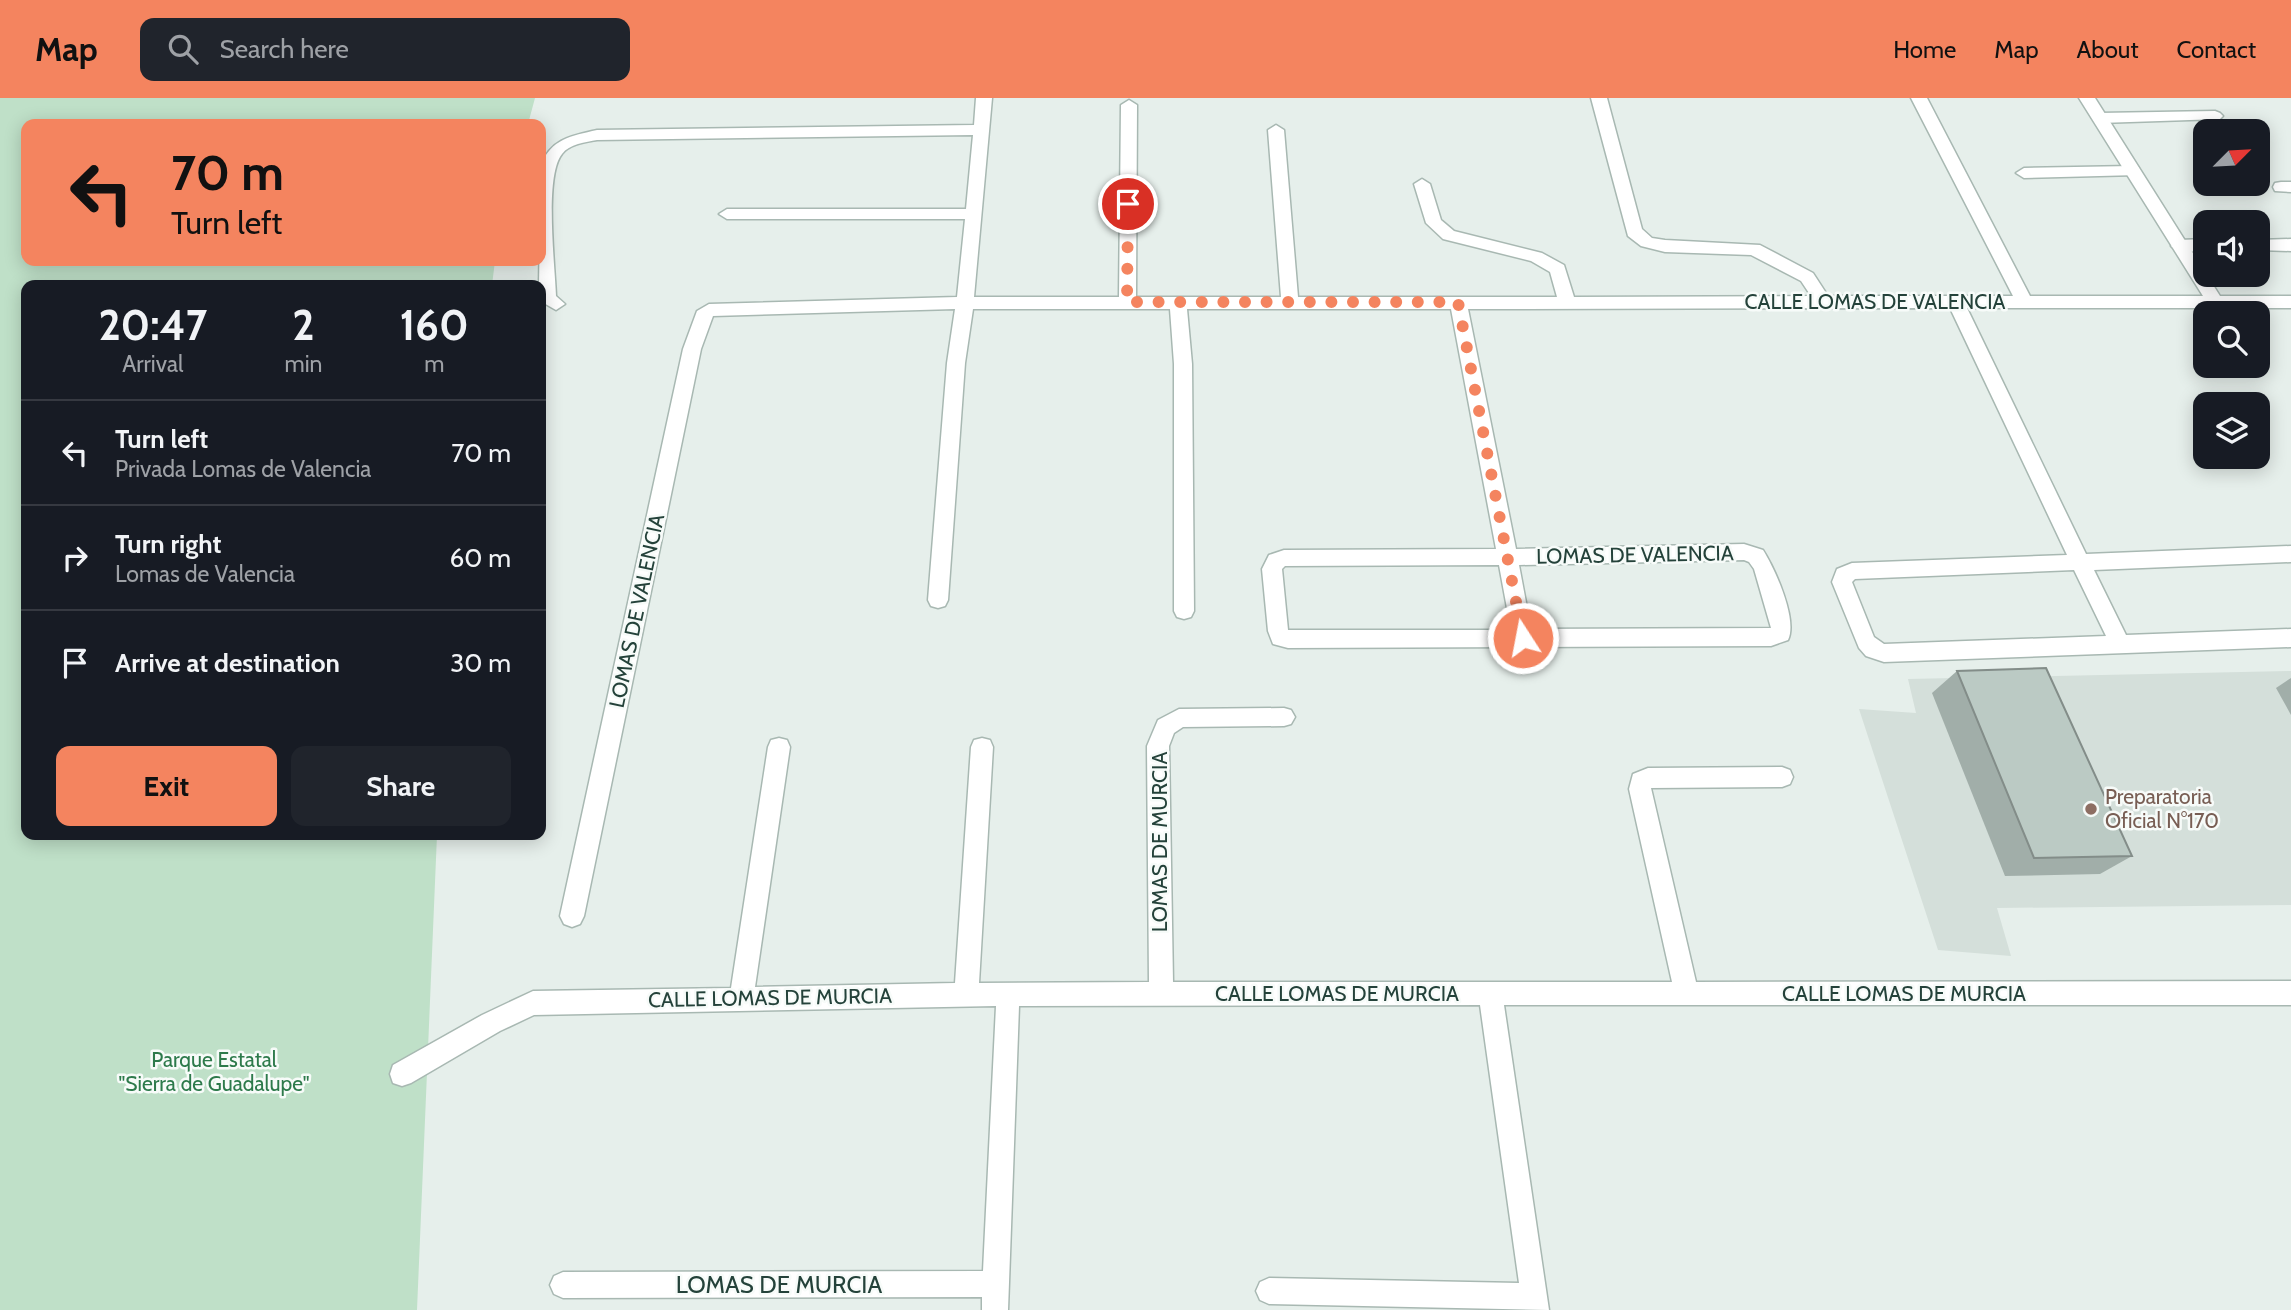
<!DOCTYPE html>
<meta charset="utf-8">
<style>
:root{--surface:#171b24;--page:#20242c;--text:#f1f3f6;--muted:#9ea1a6;--line:#363941;--accent:#f4845f}
body{margin:0;font-family:Cabin,sans-serif;background:var(--page);color:var(--text);height:100vh;display:flex;flex-direction:column;font-size:26px;white-space:nowrap}
*{box-sizing:border-box;margin:0}
p{font-size:23px;color:var(--muted)}
.icon{flex:none;width:38px;height:38px;fill:none;stroke:currentColor;stroke-width:2;stroke-linecap:round;stroke-linejoin:round}
.map{position:relative;flex:1;overflow:hidden}
.sheet{position:absolute;left:21px;top:182px;width:525px;height:560px;display:flex;flex-direction:column;background:var(--surface);border-radius:14px;box-shadow:0 4px 18px #0003}
.sheet>*{flex:none}
.top-card{position:absolute;left:21px;top:21px;width:525px;height:147px;border-radius:14px;box-shadow:0 4px 18px #0003;background:#f4845f;color:#111;overflow:hidden}
.needle{width:46px;rotate:66deg}
.controls{position:absolute;left:2193px;top:21px;display:grid;gap:14px}
.controls a{display:grid;place-items:center;width:77px;height:77px;border-radius:14px;background:var(--surface);box-shadow:0 4px 18px #0003;font-size:35px}
.pin{position:absolute;display:grid;place-items:center;width:60px;height:60px;color:#fff;margin:-30px;border:4px solid #fff;border-radius:50%;box-shadow:0 2px 7px #0007}
.me{position:absolute;width:77px;margin:-38px;rotate:349deg;stroke-linejoin:round;filter:drop-shadow(0 0 5px #0008)}
.turn{display:flex;align-items:center;gap:24px;height:147px;padding:0 35px;font-size:32px}
.turn .icon{width:91px;height:91px;stroke-width:2.5}
.turn b{display:block;font-size:49px;line-height:60px}
.eta{display:flex;justify-content:space-evenly;align-items:center;height:119px;text-align:center}
.eta b{font-size:42px;font-weight:700;line-height:49px}
.primary-button{display:flex;gap:14px;margin-top:auto;padding:14px 35px}
.primary-button a{flex:1;height:80px;border-radius:14px;background:var(--accent);color:#111;font-size:28px;font-weight:700;line-height:80px;text-align:center}
.primary-button a+a{background:var(--page);color:var(--text)}
ul{padding:0;list-style:none}
li{display:flex;align-items:center;gap:21px;height:105px;padding:0 35px;border-top:2px solid var(--line)}
li div{flex:1}
li b{display:block;font-size:26px}
li em{font-style:normal}
header{display:flex;align-items:center;gap:42px;box-sizing:border-box;height:98px;padding:0 35px;background:var(--accent);color:#111}
header strong{font-size:33px}
nav{display:flex;gap:38px;margin-inline-start:auto;font-size:24px}
.search{width:490px;height:63px;background:var(--page);display:flex;align-items:center;gap:18px;box-sizing:border-box;padding:0 24px;border-radius:14px;color:var(--muted);font-size:26px}
.map>svg:first-child{display:block}
</style>
<header>
<strong>Map</strong>
<div class="search"><svg class="icon" aria-label="search" viewBox="0 0 24 24"><circle cx="10" cy="10" r="6"/><path d="M15 15l6 6"/></svg>Search here</div>
<nav><a>Home</a><a>Map</a><a>About</a><a>Contact</a></nav>
</header>
<div class="map">
<svg width="2291" height="1212" viewBox="0 0 2291 1212">
<rect width="100%" height="100%" fill="#e6efeb"/>
<path fill="#d4dfda" d="M 2291,573 L 2291,807 L 1997,810 L 2011,858 L 1938,852 L 1859,611 L 1916,615 L 1908,581 Z"/>
<path fill="#bfe0c8" d="M 0,0 L 535,0 L 528,26 L 26,26 L 26,163 L 495,163 L 492,187 L 26,187 L 26,737 L 437,737 L 417,1212 L 0,1212 Z"/>
<g fill="none" stroke-linecap="round" stroke-linejoin="round">
<g stroke="#a8b8b2" stroke-width="3">
<g id="service">
<path d="M 2215,13 L 2220,15 L 2223,18 L 2220,21 L 2100,25 L 2092,20 L 2100,15 Z"/>
<path d="M 2132,68 L 2138,69 L 2140,73 L 2138,77 L 2024,80 L 2016,75 L 2024,70 Z"/>
<path d="M 2205,141 L 2205,153 L 2179,154 L 2171,148 L 2179,142 Z"/>
<path d="M 2291,141 L 2291,153 L 2258,152 L 2258,142 Z"/>
</g>
</g>
<g stroke="#a8b8b2" stroke-width="3">
<g id="minor">
<path d="M 976,0 L 992,0 L 974,199 L 1119,199 L 1121,7 L 1129,2 L 1137,7 L 1136,199 L 1281,199 L 1268,32 L 1276,27 L 1284,32 L 1298,199 L 1557,199 L 1550,174 L 1531,163 L 1443,141 L 1426,125 L 1414,86 L 1422,81 L 1430,86 L 1441,122 L 1454,133 L 1542,155 L 1564,167 L 1574,199 L 1811,198 L 1801,183 L 1751,157 L 1665,154 L 1641,148 L 1628,138 L 1591,0 L 1607,0 L 1642,131 L 1652,140 L 1665,142 L 1760,147 L 1813,175 L 1828,198 L 2013,198 L 1911,0 L 1927,0 L 2030,198 L 2203,198 L 2079,0 L 2095,0 L 2220,198 L 2291,198 L 2291,210 L 1967,210 L 2086,456 L 2291,448 L 2291,464 L 2094,472 L 2126,537 L 2291,531 L 2291,549 L 1884,564 L 1866,558 L 1859,550 L 1832,484 L 1837,471 L 1852,465 L 2067,457 L 1950,210 L 1468,211 L 1516,451 L 1744,446 L 1763,452 C 1775,471 1798,522 1788,542 L 1771,548 L 1288,550 L 1273,546 L 1268,533 L 1262,471 L 1269,457 L 1284,452 L 1496,451 L 1451,211 L 1187,211 L 1192,266 L 1194,513 L 1191,519 L 1184,521 L 1177,519 L 1174,513 L 1174,266 L 1170,211 L 973,211 L 965,265 L 948,502 L 945,508 L 938,510 L 931,508 L 928,502 L 947,265 L 955,211 L 713,218 L 701,251 L 584,818 L 580,826 L 572,829 L 564,826 L 560,818 L 683,251 L 697,213 L 709,206 L 957,199 L 965,121 L 727,121 L 719,116 L 727,111 L 966,111 L 973,37 L 597,42 C 586,44 569,46 562,56 C 544,78 555,168 556,198 L 565,206 L 556,212 L 542,204 L 539,187 L 541,67 C 551,41 571,38 597,32 L 974,27 ZM 1744,462 L 1749,464 L 1754,471 L 1771,530 L 1531,531 L 1519,467 ZM 1499,467 L 1511,532 L 1288,532 L 1282,471 L 1285,468 ZM 2074,472 L 2106,538 L 1884,546 L 1874,539 L 1852,484 L 1855,481 Z"/>
<path d="M 2281,84 L 2291,84 L 2291,94 L 2275,93 L 2273,89 L 2275,85 Z"/>
<path d="M 1284,610 L 1291,612 L 1295,619 L 1291,626 L 1284,628 L 1183,629 L 1174,635 L 1169,648 L 1173,884 L 1672,884 L 1629,691 L 1633,676 L 1648,670 L 1782,669 L 1790,672 L 1793,679 L 1790,686 L 1782,689 L 1651,690 L 1696,884 L 2291,883 L 2291,907 L 1504,907 L 1549,1212 L 1269,1206 L 1260,1202 L 1256,1193 L 1260,1184 L 1269,1180 L 1519,1185 L 1480,907 L 1019,908 L 1008,1212 L 982,1212 L 982,1199 L 563,1200 L 554,1196 L 550,1187 L 554,1178 L 563,1174 L 983,1173 L 996,908 L 534,917 L 500,933 L 411,985 L 402,988 L 393,985 L 390,976 L 393,967 L 482,917 L 533,893 L 731,890 L 768,649 L 771,642 L 779,640 L 787,642 L 790,649 L 755,889 L 955,885 L 971,649 L 974,642 L 982,640 L 990,642 L 993,649 L 979,885 L 1149,884 L 1147,648 L 1158,622 L 1179,611 Z"/>
</g>
</g>
<use href="#service" fill="#fff" fill-rule="evenodd"/>
<use href="#minor" fill="#fff" fill-rule="evenodd"/>
</g>
<g fill="#a1aea9">
<path d="M 1957,573 L 2132,758 L 2100,776 L 2005,778 L 1932,595 Z"/>
<path d="M 2291,580 L 2291,617 L 2276,590 Z"/>
</g>
<path fill="#bbcac4" stroke="#838d89" stroke-width="2" d="M 2046,570 L 2132,758 L 2034,760 L 1957,573 Z"/>
<g fill="none" stroke-linecap="round" stroke-linejoin="round">
<path stroke="#f4845f" stroke-width="12" stroke-dasharray="0 21.6" d="M 1128,106 L 1127,204 L 1458,204 L 1523,540"/>
</g>
<circle fill="#8d6e63" stroke="#f7fbf9" stroke-width="2.5" cx="2091" cy="711" r="7"/>
<g text-anchor="middle" stroke-width="5" stroke-linejoin="round" paint-order="stroke">
<g font-size="21" fill="#24423a" stroke="#f7fbf9">
<text x="1875" y="211">CALLE LOMAS DE VALENCIA</text>
<text transform="translate(1635 457) rotate(-1)" y="7">LOMAS DE VALENCIA</text>
<text transform="translate(637 513) rotate(-78)" y="7">LOMAS DE VALENCIA</text>
<text transform="translate(1160 744) rotate(-90)" y="7">LOMAS DE MURCIA</text>
<text x="1337" y="903">CALLE LOMAS DE MURCIA</text>
<text x="1904" y="903">CALLE LOMAS DE MURCIA</text>
<text transform="translate(770 900) rotate(-1)" y="7">CALLE LOMAS DE MURCIA</text>
</g>
<g font-size="21" fill="#785e54" stroke="#f7fbf9" text-anchor="start">
<text x="2105" y="706">Preparatoria<tspan x="2105" dy="24">Oficial N°170</tspan></text>
</g>
<g font-size="21" fill="#2d7a4b" stroke="#f7fbf9">
<text x="214" y="969">Parque Estatal<tspan x="214" dy="24">"Sierra de Guadalupe"</tspan></text>
</g>
<g font-size="24" fill="#24423a" stroke="#f7fbf9">
<text x="779" y="1195">LOMAS DE MURCIA</text>
</g>
</g>
</svg>
<div class="controls">
<a><svg class="needle" viewBox="-14 -14 28 28"><path d="M0-13l5 13h-10z" fill="#e53935"/><path d="M0 13l5-13h-10z" fill="#9ea1a6"/></svg></a>
<a><svg class="icon" aria-label="sound" viewBox="0 0 24 24"><path d="M4 9h4l5-4v14l-5-4H4zM17 9q2 3 0 6"/></svg></a>
<a><svg class="icon" aria-label="search" viewBox="0 0 24 24"><circle cx="10" cy="10" r="6"/><path d="M15 15l6 6"/></svg></a>
<a><svg class="icon" aria-label="layers" viewBox="0 0 24 24"><path d="M12 4l9 5-9 5-9-5zM3 14l9 5 9-5"/></svg></a>
</div>
<div class="pin" style="left:1128px;top:106px;background:#d93025"><svg class="icon" aria-label="arrive" viewBox="0 0 24 24"><path d="M6 21V4h12l-3 4 3 4H6"/></svg></div>
<svg class="me" style="left:1523px;top:540px" viewBox="-20 -20 40 40"><circle r="17" fill="#f4845f" stroke="#fff" stroke-width="3"/><path d="M0-11L8 9 0 5-8 9z" fill="#fff"/></svg>
<div class="top-card">
<div class="turn"><svg class="icon" aria-label="left" viewBox="0 0 24 24"><path d="M17 20v-9H6M10 6l-5 5 5 5"/></svg><div><b>70 m</b>Turn left</div></div>
</div>
<section class="sheet">
<div class="eta">
<div><b>20:47</b><p>Arrival</p></div>
<div><b>2</b><p>min</p></div>
<div><b>160</b><p>m</p></div>
</div>
<ul>
<li><svg class="icon" aria-label="left" viewBox="0 0 24 24"><path d="M17 20v-9H6M10 6l-5 5 5 5"/></svg><div><b>Turn left</b><p>Privada Lomas de Valencia</p></div><em>70 m</em></li>
<li><svg class="icon" aria-label="right" viewBox="0 0 24 24"><path d="M7 20v-9h11M14 6l5 5-5 5"/></svg><div><b>Turn right</b><p>Lomas de Valencia</p></div><em>60 m</em></li>
<li><svg class="icon" aria-label="arrive" viewBox="0 0 24 24"><path d="M6 21V4h12l-3 4 3 4H6"/></svg><div><b>Arrive at destination</b></div><em>30 m</em></li>
</ul>
<div class="primary-button"><a>Exit</a><a>Share</a></div>
</section>
</div>
